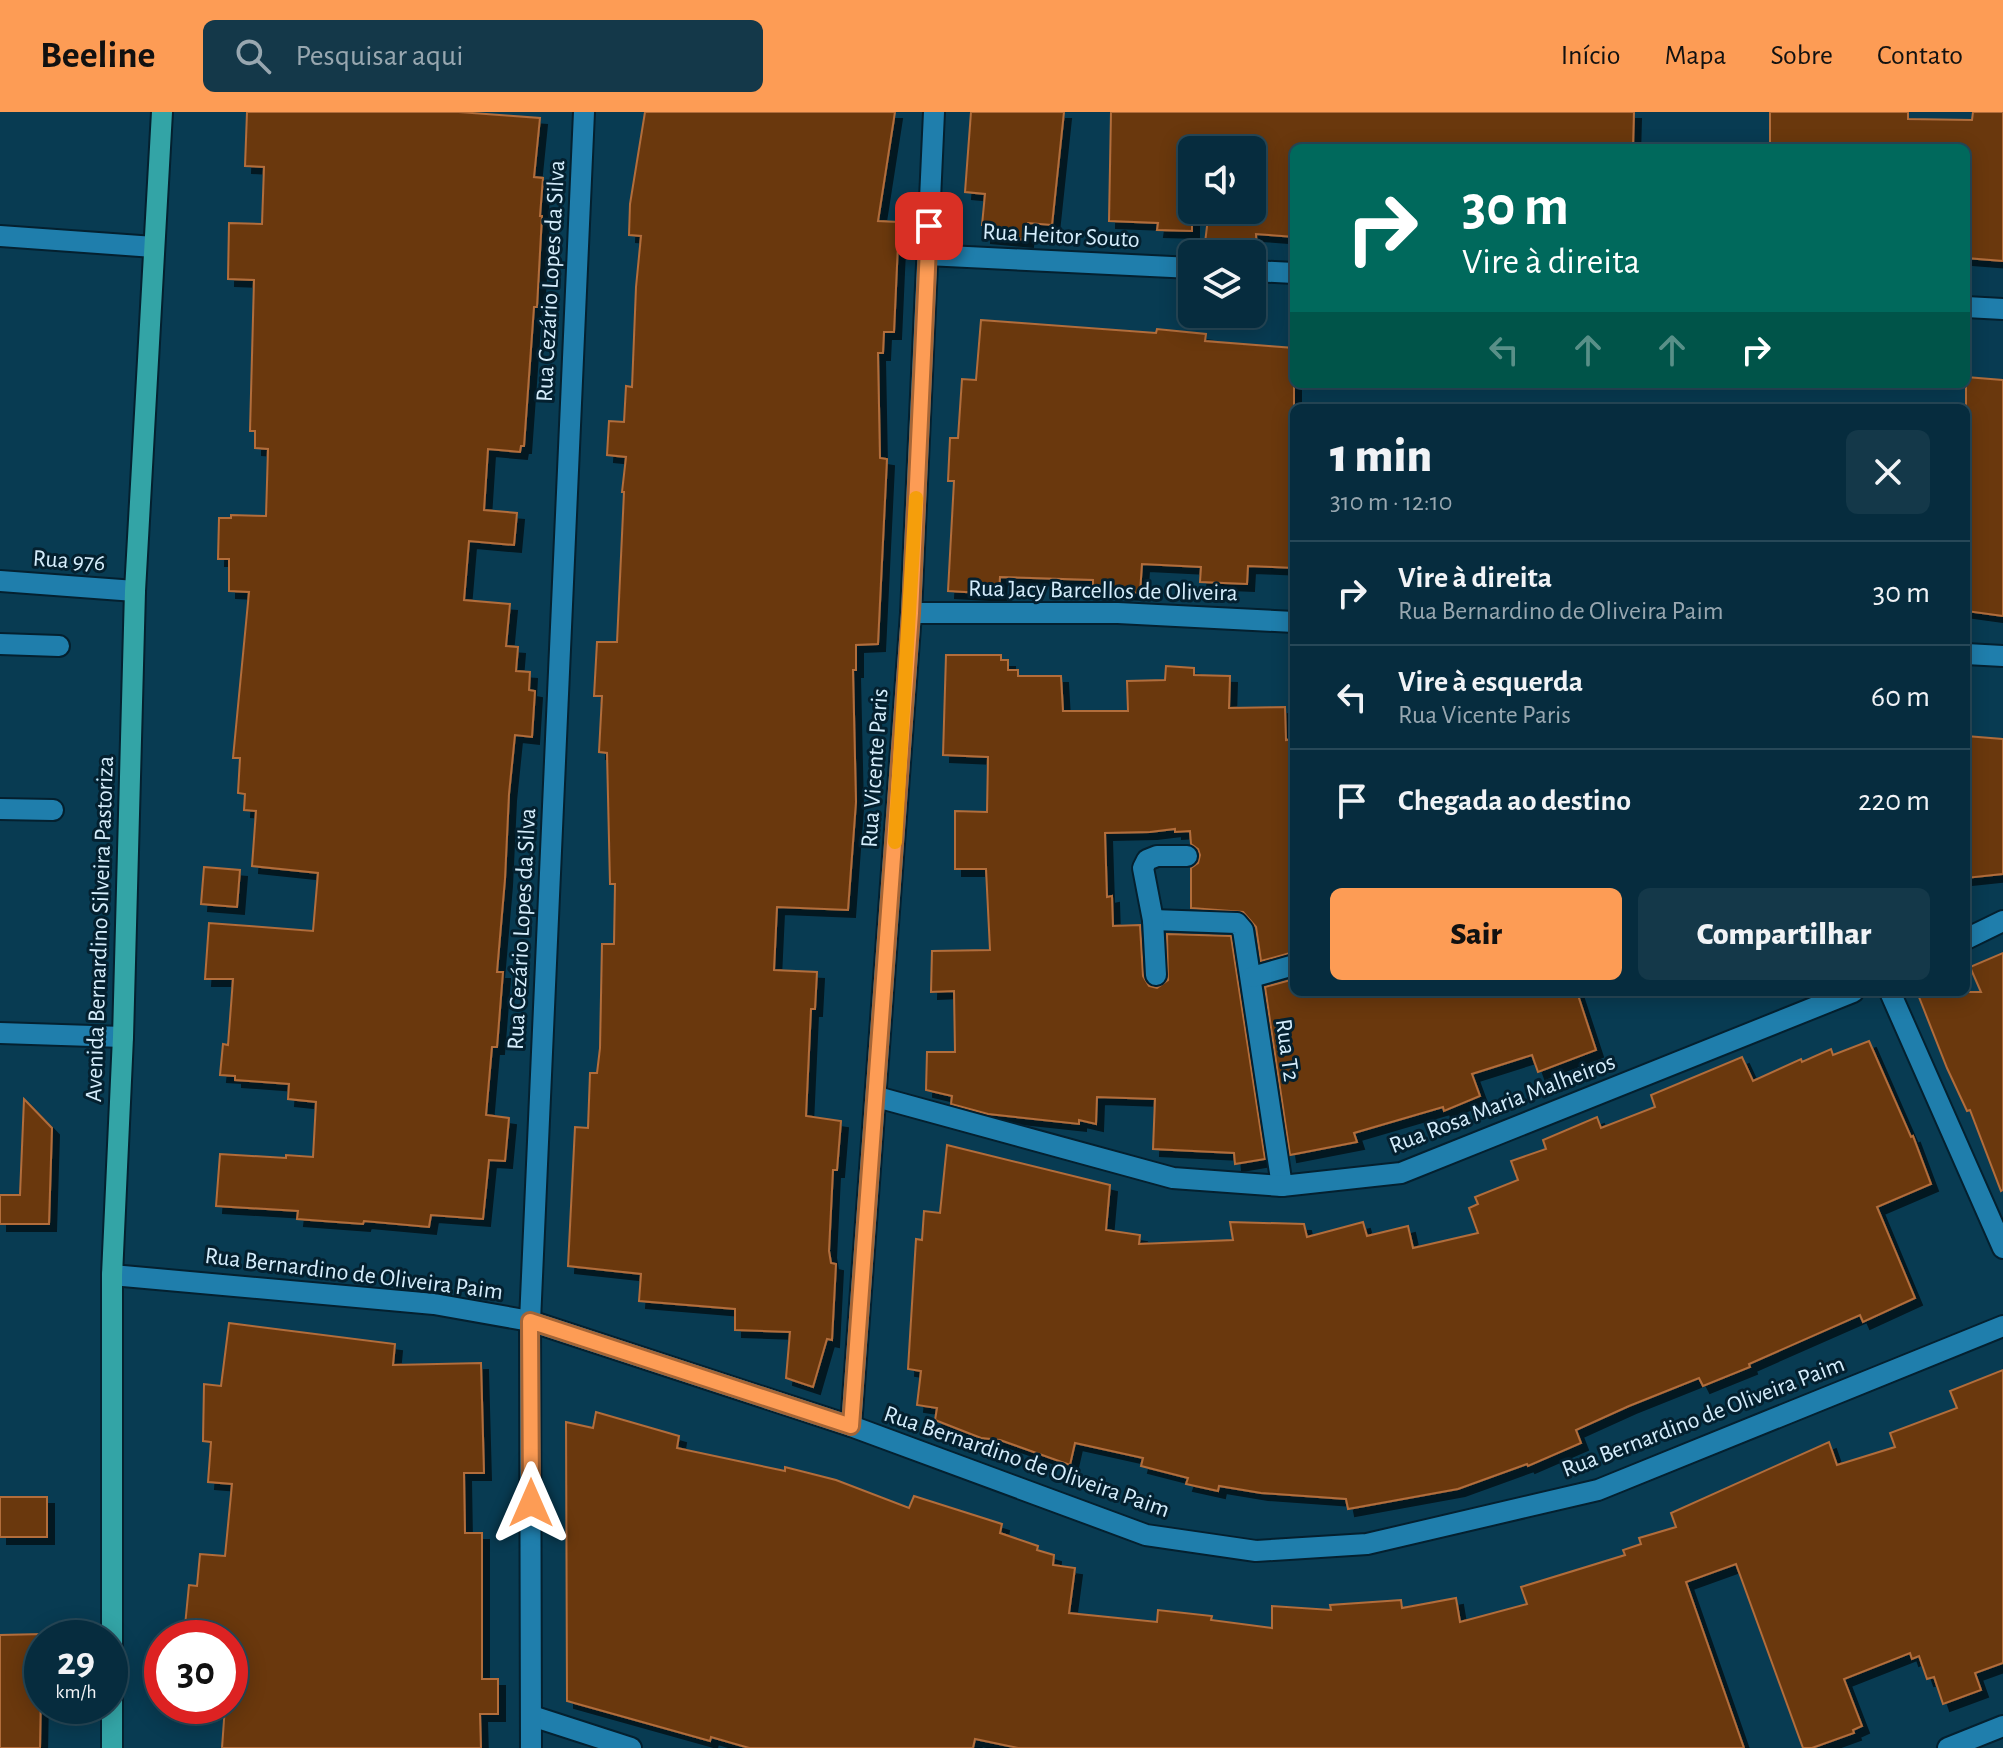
<!DOCTYPE html>
<html lang="pt">
<meta charset="utf-8">
<style>
:root{--surface:#062c3e;--page:#143849;--text:#f1f3f6;--muted:#98a7b0;--line:#274858;--accent:#fd9c55}
body{margin:0;font-family:"Alegreya Sans",sans-serif;background:var(--page);color:var(--text);height:100vh;display:flex;flex-direction:column;font-size:30px;white-space:nowrap}
*{box-sizing:border-box;margin:0}
p{font-size:26px;color:var(--muted)}
.icon{flex:none;width:44px;height:44px;fill:none;stroke:currentColor;stroke-width:2;stroke-linecap:round;stroke-linejoin:round}
.map{position:relative;flex:1;overflow:hidden}
.sheet{position:absolute;left:1290px;top:292px;width:680px;height:592px;display:flex;flex-direction:column;background:var(--surface);border-radius:12px;box-shadow:0 4px 20px #0003,0 0 0 2px var(--line)}
.sheet>*{flex:none}
.hud{position:absolute;left:1290px;top:32px;width:680px;height:244px;border-radius:12px;box-shadow:0 4px 20px #0003,0 0 0 2px var(--line);background:#00695c;color:#fff;overflow:hidden}
.buttons{position:absolute;left:1178px;top:24px;display:grid;gap:16px}
.buttons a{display:grid;place-items:center;width:88px;height:88px;border-radius:12px;background:var(--surface);box-shadow:0 4px 20px #0003,0 0 0 2px var(--line);font-size:40px}
.speed{position:absolute;left:24px;top:1508px;display:flex;gap:16px;font-size:40px;font-weight:700;text-align:center}
.speed>*{display:grid;place-content:center;width:104px;height:104px;border-radius:50%;background:var(--surface);box-shadow:0 4px 20px #0003,0 0 0 2px var(--line);line-height:1}
.speed small{font-size:20px;font-weight:400}
.speed .limit{border:12px solid #d22;background:#fff;color:#111}
.pin{position:absolute;display:grid;place-items:center;width:68px;height:68px;color:#fff;margin:-34px;border-radius:16px;box-shadow:0 4px 12px #0006}
.me{position:absolute;width:88px;margin:-44px;rotate:0deg;stroke-linejoin:round;filter:drop-shadow(0 0 6px #0008)}
.turn{display:flex;align-items:center;gap:28px;height:168px;padding:0 40px;font-size:36px}
.turn .icon{width:104px;height:104px;stroke-width:2.5}
.turn b{display:block;font-size:56px;line-height:68px}
.lanes{display:flex;align-items:center;height:76px;padding:0 40px;background:#0003;justify-content:center;gap:40px;direction:ltr}
.lanes .off{opacity:.35}
.round{display:grid;place-items:center;flex:none;width:84px;height:84px;border-radius:12px;background:var(--page)}
.headline{display:flex;align-items:center;justify-content:space-between;height:136px;padding:0 40px}
h1{font-size:48px;font-weight:800;line-height:60px}
.action{display:flex;gap:16px;margin-top:auto;padding:16px 40px}
.action a{flex:1;height:92px;border-radius:12px;background:var(--accent);color:#111;font-size:32px;font-weight:800;line-height:92px;text-align:center}
.action a+a{background:var(--page);color:var(--text)}
ul{padding:0;list-style:none}
li{display:flex;align-items:center;gap:24px;height:104px;padding:0 40px;border-top:2px solid var(--line)}
li div{flex:1}
li b{display:block;font-size:30px}
li em{font-style:normal}
header{display:flex;align-items:center;gap:48px;box-sizing:border-box;height:112px;padding:0 40px;background:var(--accent);color:#111}
header strong{font-size:38px}
nav{display:flex;gap:44px;margin-inline-start:auto;font-size:28px}
.search{width:560px;height:72px;background:var(--page);display:flex;align-items:center;gap:20px;box-sizing:border-box;padding:0 28px;border-radius:12px;color:var(--muted);font-size:30px}
.map>svg:first-child{display:block}
</style>
<header>
<strong>Beeline</strong>
<div class="search"><svg class="icon" aria-label="search" viewBox="0 0 24 24"><circle cx="10" cy="10" r="6"/><path d="M15 15l6 6"/></svg>Pesquisar aqui</div>
<nav><a>Início</a><a>Mapa</a><a>Sobre</a><a>Contato</a></nav>
</header>
<div class="map">
<svg width="2003" height="1636" viewBox="0 0 2003 1636">
<defs>
<filter id="shadow"><feDropShadow dx="7" dy="7" stdDeviation="0" flood-color="#0009"/></filter>
</defs>
<rect width="100%" height="100%" fill="#083b52"/>
<g fill="#6b3911" stroke="#b26d3b" stroke-width="2" filter="url(#shadow)">
<path d="M 247,0 L 459,0 L 540,6 L 534,65 L 543,66 L 540,104 L 542,104 L 537,195 L 534,195 L 524,334 L 521,334 L 520,340 L 488,337 L 484,398 L 517,401 L 514,433 L 469,429 L 464,488 L 510,492 L 506,534 L 518,535 L 516,559 L 530,560 L 529,578 L 535,579 L 532,625 L 515,623 L 509,682 L 505,767 L 497,860 L 503,860 L 497,935 L 492,935 L 486,1003 L 509,1006 L 505,1049 L 489,1048 L 483,1107 L 431,1103 L 429,1115 L 364,1109 L 363,1112 L 297,1107 L 298,1099 L 216,1094 L 220,1042 L 286,1046 L 286,1043 L 313,1045 L 316,990 L 288,987 L 289,972 L 235,968 L 235,964 L 220,963 L 223,932 L 228,933 L 233,867 L 205,867 L 209,811 L 313,819 L 318,761 L 252,754 L 256,699 L 244,698 L 245,682 L 238,681 L 240,646 L 233,646 L 249,480 L 229,479 L 229,447 L 218,447 L 219,406 L 231,406 L 231,403 L 266,404 L 268,337 L 255,336 L 255,319 L 250,319 L 254,168 L 228,167 L 229,111 L 262,112 L 264,55 L 245,54 Z"/>
<path d="M 645,0 L 895,0 L 878,109 L 899,110 L 894,220 L 884,220 L 883,241 L 878,241 L 880,346 L 887,347 L 878,532 L 856,533 L 856,558 L 853,558 L 856,690 L 848,798 L 777,795 L 774,858 L 817,860 L 815,897 L 811,897 L 806,1004 L 841,1009 L 837,1058 L 833,1058 L 829,1139 L 831,1151 L 836,1152 L 832,1228 L 827,1227 L 813,1275 L 786,1266 L 790,1220 L 735,1218 L 735,1197 L 639,1189 L 641,1162 L 568,1154 L 575,1015 L 588,1016 L 590,961 L 597,961 L 600,936 L 602,832 L 614,832 L 615,772 L 610,772 L 607,641 L 599,640 L 602,584 L 594,584 L 597,530 L 617,530 L 624,380 L 622,380 L 626,345 L 607,343 L 609,309 L 624,310 L 626,274 L 632,275 L 636,175 L 641,124 L 629,123 L 630,92 Z"/>
<path d="M 971,0 L 1064,0 L 1052,113 L 1028,111 L 1026,128 L 984,124 L 985,113 L 982,113 L 985,82 L 965,80 Z"/>
<path d="M 1111,0 L 1634,0 L 1633,36 L 1294,36 L 1294,125 L 1256,122 L 1257,142 L 1204,139 L 1209,98 L 1252,98 L 1252,38 L 1192,38 L 1192,119 L 1157,118 L 1158,111 L 1109,109 Z"/>
<path d="M 1770,0 L 1908,0 L 1908,7 L 1972,8 L 1973,0 L 2003,0 L 2003,149 L 1966,146 L 1966,36 L 1770,36 Z"/>
<path d="M 981,208 L 1156,221 L 1157,217 L 1206,222 L 1205,229 L 1294,236 L 1294,456 L 1248,454 L 1247,472 L 1200,470 L 1201,455 L 1142,452 L 1140,481 L 1093,479 L 1093,468 L 1000,465 L 999,482 L 948,479 L 954,369 L 948,369 L 950,326 L 958,326 L 962,267 L 976,268 Z"/>
<path d="M 1966,265 L 2003,268 L 2003,504 L 1966,499 Z"/>
<path d="M 946,543 L 1001,543 L 1001,548 L 1008,548 L 1008,558 L 1018,558 L 1018,564 L 1061,564 L 1063,599 L 1128,599 L 1127,569 L 1165,568 L 1166,554 L 1194,556 L 1194,563 L 1230,564 L 1229,596 L 1285,595 L 1286,628 L 1294,627 L 1294,840 L 1261,849 L 1256,815 L 1243,800 L 1191,796 L 1191,756 L 1198,751 L 1200,743 L 1198,737 L 1191,732 L 1190,719 L 1175,720 L 1175,717 L 1150,720 L 1105,721 L 1107,785 L 1112,784 L 1113,814 L 1140,813 L 1143,864 L 1149,874 L 1157,876 L 1168,868 L 1167,822 L 1231,824 L 1265,1047 L 1235,1052 L 1234,1041 L 1153,1037 L 1155,987 L 1097,985 L 1096,1012 L 1079,1008 L 1079,1012 L 988,1002 L 951,992 L 952,984 L 926,978 L 927,940 L 955,940 L 954,879 L 931,880 L 932,839 L 990,838 L 986,757 L 955,757 L 955,699 L 987,700 L 988,645 L 943,643 Z"/>
<path d="M 1966,624 L 2003,627 L 2003,762 L 1966,766 Z"/>
<path d="M 204,755 L 240,758 L 237,795 L 201,792 Z"/>
<path d="M 2003,841 L 2003,1078 L 2001,1079 L 1970,998 L 1967,999 L 1947,956 L 1917,880 L 1981,880 L 1970,855 Z"/>
<path d="M 1294,867 L 1294,880 L 1577,880 L 1596,938 L 1538,960 L 1532,943 L 1472,962 L 1480,984 L 1444,999 L 1443,995 L 1354,1021 L 1357,1030 L 1290,1043 L 1265,875 Z"/>
<path d="M 1869,929 L 1911,1025 L 1913,1024 L 1931,1072 L 1877,1095 L 1915,1186 L 1863,1210 L 1860,1203 L 1749,1252 L 1750,1255 L 1703,1274 L 1699,1266 L 1629,1294 L 1576,1318 L 1581,1331 L 1528,1354 L 1527,1352 L 1458,1377 L 1348,1397 L 1346,1387 L 1261,1381 L 1219,1374 L 1218,1379 L 1186,1372 L 1188,1366 L 1141,1354 L 1143,1346 L 1075,1331 L 1070,1353 L 1000,1328 L 981,1326 L 935,1308 L 937,1296 L 917,1293 L 921,1259 L 908,1257 L 916,1127 L 922,1128 L 924,1099 L 940,1101 L 947,1033 L 1110,1073 L 1106,1118 L 1140,1123 L 1139,1132 L 1233,1128 L 1230,1110 L 1304,1112 L 1307,1125 L 1363,1110 L 1367,1124 L 1408,1114 L 1413,1136 L 1478,1121 L 1469,1096 L 1478,1092 L 1475,1085 L 1518,1068 L 1511,1049 L 1546,1037 L 1543,1028 L 1597,1005 L 1601,1016 L 1655,995 L 1651,983 L 1742,945 L 1753,969 L 1801,947 L 1802,950 L 1831,937 L 1833,943 Z"/>
<path d="M 24,987 L 52,1016 L 49,1112 L 0,1112 L 0,1083 L 20,1083 Z"/>
<path d="M 229,1211 L 395,1232 L 393,1253 L 481,1251 L 484,1361 L 464,1361 L 465,1421 L 482,1421 L 482,1567 L 498,1567 L 498,1602 L 480,1602 L 481,1636 L 222,1636 L 225,1594 L 230,1594 L 230,1526 L 184,1524 L 189,1473 L 197,1474 L 200,1442 L 225,1444 L 232,1372 L 208,1370 L 211,1330 L 203,1329 L 204,1272 L 221,1274 Z"/>
<path d="M 2003,1258 L 2003,1551 L 1975,1561 L 1981,1578 L 1943,1592 L 1934,1565 L 1927,1567 L 1919,1544 L 1912,1547 L 1910,1541 L 1844,1567 L 1862,1614 L 1853,1618 L 1854,1621 L 1812,1636 L 1803,1636 L 1736,1452 L 1686,1470 L 1744,1636 L 1018,1636 L 975,1627 L 973,1636 L 749,1636 L 711,1625 L 710,1629 L 567,1589 L 566,1310 L 593,1316 L 596,1300 L 679,1324 L 677,1336 L 785,1359 L 785,1355 L 836,1368 L 909,1396 L 914,1384 L 1002,1412 L 1000,1421 L 1038,1434 L 1037,1438 L 1054,1443 L 1053,1453 L 1075,1456 L 1069,1501 L 1157,1510 L 1158,1498 L 1212,1504 L 1211,1508 L 1272,1516 L 1272,1494 L 1331,1498 L 1330,1493 L 1401,1488 L 1402,1496 L 1456,1486 L 1460,1510 L 1527,1492 L 1521,1475 L 1625,1443 L 1623,1438 L 1641,1432 L 1639,1426 L 1676,1415 L 1671,1401 L 1829,1330 L 1837,1353 L 1895,1335 L 1890,1321 L 1957,1296 L 1950,1279 Z"/>
<rect x="0" y="1385" width="47" height="40"/>
<path d="M 42,1522 L 40,1636 L 0,1636 L 0,1523 Z"/>
</g>
<g fill="none" stroke-linecap="round" stroke-linejoin="round">
<g stroke="#04202f" stroke-width="24">
<g id="minor">
<path d="M 0,124 L 154,135"/>
<path d="M 927,143 L 1192,156"/>
<path d="M 1252,159 L 1294,161"/>
<path d="M 1966,195 L 2003,197"/>
<path d="M 0,469 L 135,479"/>
<path d="M 911,501 L 1118,501 L 1294,510"/>
<path d="M 0,532 L 59,534"/>
<path d="M 1966,542 L 2003,544"/>
<path d="M 0,697 L 53,698"/>
<path d="M 1153,808 L 1237,811 L 1243,818 L 1282,1074"/>
<path d="M 1966,827 L 2003,809"/>
<path d="M 1156,863 L 1153,808 L 1143,756 L 1147,748 L 1157,744 L 1187,744"/>
<path d="M 1252,865 L 1294,853"/>
<path d="M 1890,880 L 2003,1136"/>
<path d="M 0,921 L 123,925"/>
<path d="M 877,985 L 1173,1066 L 1282,1074 L 1401,1061 L 1853,880"/>
<path d="M 112,1163 L 434,1192 L 530,1209 L 851,1314 L 1146,1423 L 1256,1439 L 1367,1432 L 1598,1378 L 2003,1214"/>
<path d="M 851,1314 L 911,501 L 934,0"/>
<path d="M 532,1604 L 631,1636"/>
<path d="M 531,1636 L 530,1209 L 584,0"/>
<path d="M 1948,1636 L 2003,1614"/>
</g>
</g>
<g stroke="#04202f" stroke-width="24">
<path id="major" d="M 112,1636 L 112,1163 L 123,925 L 135,479 L 162,0"/>
</g>
<use href="#minor" stroke="#1f7eac" stroke-width="20"/>
<use href="#major" stroke="#33a4a6" stroke-width="20"/>
</g>
<g fill="none" stroke-linecap="round" stroke-linejoin="round">
<g stroke="#a46537" stroke-width="20">
<path id="route" d="M 531,1391 L 530,1209 L 851,1314 L 911,501 L 929,114"/>
</g>
<use href="#route" stroke="#fd9c55" stroke-width="14"/>
<path stroke="#f59e0b" stroke-width="14" d="M 895,730 L 916,386"/>
</g>
<g text-anchor="middle" stroke-width="6" stroke-linejoin="round" paint-order="stroke">
<g font-size="24" fill="#d5edfc" stroke="#04202f">
<text transform="translate(1061 123) rotate(3)" y="8">Rua Heitor Souto</text>
<text transform="translate(550 169) rotate(-87)" y="8">Rua Cezário Lopes da Silva</text>
<text transform="translate(69 448) rotate(4)" y="8">Rua 976</text>
<text transform="translate(1103 478) rotate(1)" y="8">Rua Jacy Barcellos de Oliveira</text>
<text transform="translate(874 656) rotate(-86)" y="8">Rua Vicente Paris</text>
<text transform="translate(99 817) rotate(-88)" y="8">Avenida Bernardino Silveira Pastoriza</text>
<text transform="translate(521 817) rotate(-87)" y="8">Rua Cezário Lopes da Silva</text>
<text transform="translate(1288 938) rotate(82)" y="8">Rua T2</text>
<text transform="translate(1502 991) rotate(-21)" y="8">Rua Rosa Maria Malheiros</text>
<text transform="translate(354 1161) rotate(7)" y="8">Rua Bernardino de Oliveira Paim</text>
<text transform="translate(1703 1304) rotate(-21)" y="8">Rua Bernardino de Oliveira Paim</text>
<text transform="translate(1027 1349) rotate(19)" y="8">Rua Bernardino de Oliveira Paim</text>
</g>
</g>
</svg>
<div class="buttons">
<a><svg class="icon" aria-label="sound" viewBox="0 0 24 24"><path d="M4 9h4l5-4v14l-5-4H4zM17 9q2 3 0 6"/></svg></a>
<a><svg class="icon" aria-label="layers" viewBox="0 0 24 24"><path d="M12 4l9 5-9 5-9-5zM3 14l9 5 9-5"/></svg></a>
</div>
<div class="speed"><div>29<small>km/h</small></div><div class="limit">30</div></div>
<div class="pin" style="left:929px;top:114px;background:#d93025"><svg class="icon" aria-label="arrive" viewBox="0 0 24 24"><path d="M6 21V4h12l-3 4 3 4H6"/></svg></div>
<svg class="me" style="left:531px;top:1391px" viewBox="-20 -20 40 40"><path d="M0-17L14 15 0 8-14 15z" fill="#fd9c55" stroke="#fff" stroke-width="4"/></svg>
<div class="hud">
<div class="turn"><svg class="icon" aria-label="right" viewBox="0 0 24 24"><path d="M7 20v-9h11M14 6l5 5-5 5"/></svg><div><b>30 m</b>Vire à direita</div></div>
<div class="lanes"><svg class="icon off" aria-label="left" viewBox="0 0 24 24"><path d="M17 20v-9H6M10 6l-5 5 5 5"/></svg><svg class="icon off" aria-label="ahead" viewBox="0 0 24 24"><path d="M12 20V5M6 11l6-6 6 6"/></svg><svg class="icon off" aria-label="ahead" viewBox="0 0 24 24"><path d="M12 20V5M6 11l6-6 6 6"/></svg><svg class="icon" aria-label="right" viewBox="0 0 24 24"><path d="M7 20v-9h11M14 6l5 5-5 5"/></svg></div>
</div>
<section class="sheet">
<div class="headline"><div><h1>1 min</h1><p>310 m · 12:10</p></div><a class="round"><svg class="icon" aria-label="close" viewBox="0 0 24 24"><path d="M6 6l12 12M18 6L6 18"/></svg></a></div>
<ul>
<li><svg class="icon" aria-label="right" viewBox="0 0 24 24"><path d="M7 20v-9h11M14 6l5 5-5 5"/></svg><div><b>Vire à direita</b><p>Rua Bernardino de Oliveira Paim</p></div><em>30 m</em></li>
<li><svg class="icon" aria-label="left" viewBox="0 0 24 24"><path d="M17 20v-9H6M10 6l-5 5 5 5"/></svg><div><b>Vire à esquerda</b><p>Rua Vicente Paris</p></div><em>60 m</em></li>
<li><svg class="icon" aria-label="arrive" viewBox="0 0 24 24"><path d="M6 21V4h12l-3 4 3 4H6"/></svg><div><b>Chegada ao destino</b></div><em>220 m</em></li>
</ul>
<div class="action"><a>Sair</a><a>Compartilhar</a></div>
</section>
</div>
